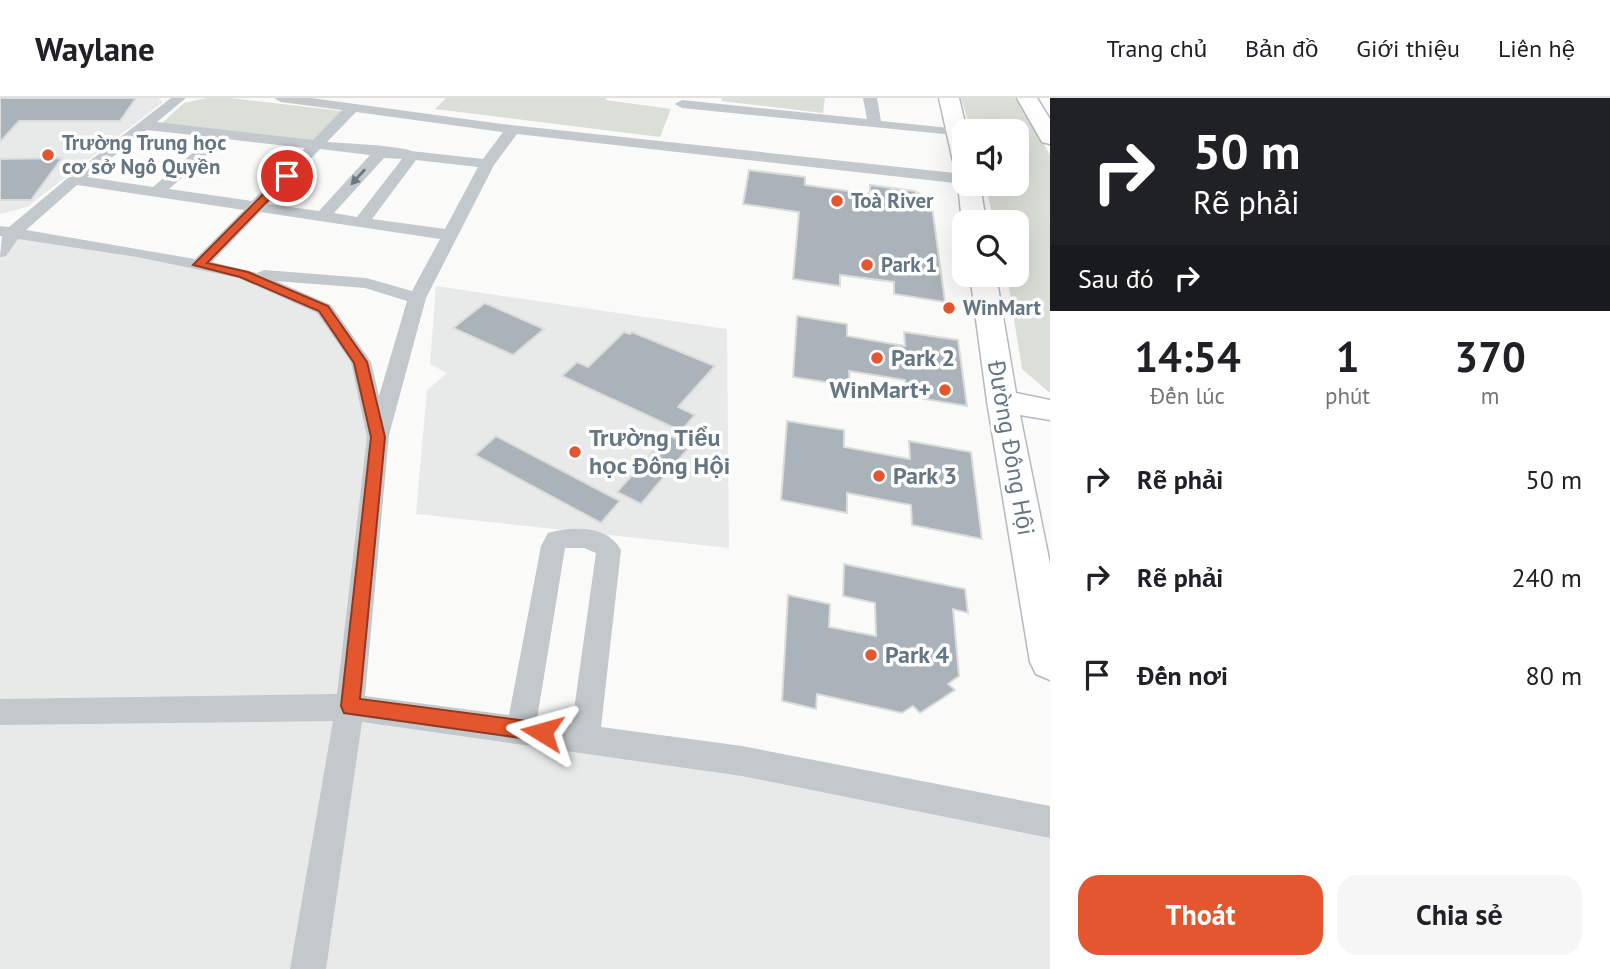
<!DOCTYPE html>
<html lang="vi">
<meta charset="utf-8">
<style>
:root{--surface:#fff;--page:#f6f6f6;--text:#202124;--muted:#757577;--line:#e0e0e0;--accent:#e4572e}
body{margin:0;font-family:"PT Sans",sans-serif;background:var(--page);color:var(--text);height:100vh;display:flex;flex-direction:column;font-size:26px;white-space:nowrap}
*{box-sizing:border-box;margin:0}
p{font-size:23px;color:var(--muted)}
.icon{flex:none;width:38px;height:38px;fill:none;stroke:currentColor;stroke-width:2;stroke-linecap:round;stroke-linejoin:round}
.map{position:relative;flex:1;overflow:hidden}
.details{display:flex;flex-direction:column;background:var(--surface);width:560px}
.details>*{flex:none}
.guide{background:#202124;color:#fff;overflow:hidden}
.buttons{position:absolute;left:952px;top:21px;display:grid;gap:14px}
.buttons a{display:grid;place-items:center;width:77px;height:77px;border-radius:14px;background:var(--surface);box-shadow:0 7px 28px #0002;font-size:35px}
.pin{position:absolute;display:grid;place-items:center;width:60px;height:60px;color:#fff;margin:-30px;border:4px solid #fff;border-radius:50%;box-shadow:0 2px 7px #0007}
.me{position:absolute;width:77px;margin:-38px;rotate:278deg;stroke-linejoin:round;filter:drop-shadow(0 0 5px #0008)}
.turn{display:flex;align-items:center;gap:24px;height:147px;padding:0 28px;font-size:32px}
.turn .icon{width:91px;height:91px;stroke-width:2.5}
.turn b{display:block;font-size:49px;line-height:60px}
.then{display:flex;align-items:center;height:66px;padding:0 28px;background:#0003;gap:14px;font-size:26px}
.eta{display:flex;justify-content:space-evenly;align-items:center;height:119px;text-align:center}
.eta b{font-size:42px;font-weight:600;line-height:49px}
.button{display:flex;gap:14px;margin-top:auto;padding:14px 28px}
.button a{flex:1;height:80px;border-radius:21px;background:var(--accent);color:#fff;font-size:28px;font-weight:600;line-height:80px;text-align:center}
.button a+a{background:var(--page);color:var(--text)}
ul{padding:0;list-style:none}
li{display:flex;align-items:center;gap:21px;height:98px;padding:0 28px}
li div{flex:1}
li b{display:block;font-size:26px}
li em{font-style:normal}
header{display:flex;align-items:center;gap:42px;box-sizing:border-box;height:98px;padding:0 35px;background:var(--surface);border-bottom:2px solid var(--line)}
header strong{font-size:33px}
nav{display:flex;gap:38px;margin-inline-start:auto;font-size:24px}
main{display:flex;flex:1;min-height:0}
.map>svg:first-child{display:block}
</style>
<header>
<strong>Waylane</strong>
<nav><a>Trang chủ</a><a>Bản đồ</a><a>Giới thiệu</a><a>Liên hệ</a></nav>
</header>
<main>
<div class="map">
<svg width="1050" height="871" viewBox="0 0 1050 871">
<rect width="100%" height="100%" fill="#fafaf8"/>
<g fill="#e8e9e9">
<path d="M 0,0 L 158,0 L 163,4 L 27,109 L 0,116 Z"/>
<path d="M 14,134 L 244,176 L 324,211 L 361,264 L 378,339 L 351,609 L 1050,725 L 1050,871 L 0,871 L 0,154 Z"/>
<path d="M 436,188 L 727,231 L 729,450 L 416,416 L 427,292 L 447,275 L 430,266 Z"/>
</g>
<g fill="#dadfd7">
<path d="M 207,0 L 230,0 L 342,13 L 314,43 L 161,26 L 184,5 Z"/>
<path d="M 446,0 L 606,0 L 606,2 L 671,11 L 660,39 L 435,11 Z"/>
<path d="M 722,0 L 825,0 L 823,15 L 721,3 Z"/>
<path d="M 961,0 L 1017,0 L 1050,57 L 1050,295 L 1022,271 L 1007,177 L 1017,177 L 1017,124 L 994,124 L 985,86 L 1017,86 L 1017,33 L 971,33 Z"/>
</g>
<g fill="#aab3b9" stroke="#dcdcda" stroke-width="2">
<path d="M 0,0 L 136,0 L 120,23 L 19,23 L 0,44 Z"/>
<path d="M 62,60 L 31,102 L 0,102 L 0,61 Z"/>
<path d="M 749,72 L 805,79 L 805,87 L 870,96 L 870,87 L 914,93 L 931,101 L 945,204 L 894,196 L 894,184 L 840,177 L 840,188 L 793,181 L 799,114 L 743,106 Z"/>
<path d="M 485,205 L 544,231 L 513,257 L 453,230 Z"/>
<path d="M 797,218 L 847,226 L 847,238 L 905,248 L 904,234 L 958,242 L 967,308 L 906,298 L 905,282 L 849,273 L 850,288 L 793,279 Z"/>
<path d="M 624,234 L 630,236 L 632,234 L 715,268 L 678,309 L 695,317 L 681,333 L 562,278 L 577,264 L 588,269 Z"/>
<path d="M 787,323 L 844,332 L 844,349 L 910,361 L 909,343 L 971,354 L 982,441 L 912,427 L 911,407 L 847,395 L 847,415 L 781,402 Z"/>
<path d="M 668,337 L 691,347 L 641,406 L 617,394 Z"/>
<path d="M 496,338 L 620,403 L 601,425 L 475,357 Z"/>
<path d="M 844,466 L 965,491 L 968,515 L 953,511 L 959,578 L 948,586 L 955,592 L 920,615 L 913,608 L 902,615 L 817,596 L 816,611 L 782,603 L 788,497 L 830,506 L 829,529 L 876,538 L 875,505 L 843,498 Z"/>
</g>
<g fill="none" stroke-linecap="round" stroke-linejoin="round">
<g stroke="#b3babf" stroke-width="3">
<g id="secondary">
<path d="M 939,0 L 959,0 L 967,33 L 964,33 L 964,69 L 956,68 L 953,63 Z"/>
<path d="M 961,81 L 964,81 L 964,86 L 980,86 L 986,124 L 964,124 L 964,127 L 962,124 L 958,86 Z"/>
<path d="M 970,177 L 996,177 L 1016,295 L 1050,302 L 1050,322 L 1020,317 L 1050,466 L 1050,582 L 1036,576 L 1030,564 L 987,303 Z"/>
</g>
</g>
<g stroke="#b4b9bd" stroke-width="3">
<path id="highway" d="M 1017,0 L 1037,0 L 1050,21 L 1050,46 L 1042,44 Z"/>
</g>
<g fill="#c3c8cc" fill-rule="evenodd">
<path d="M 171,0 L 186,0 L 157,24 L 313,42 L 342,12 L 281,4 L 274,0 L 311,0 L 502,26 L 964,76 L 964,86 L 517,36 L 494,67 L 426,200 L 389,337 L 365,598 L 509,617 L 541,448 L 548,435 C 572,428 608,427 621,452 L 601,629 L 742,648 L 1050,708 L 1050,740 L 742,678 L 362,624 L 326,871 L 290,871 L 333,623 L 0,627 L 0,601 L 337,596 L 367,339 L 351,264 L 317,215 L 239,180 L 137,159 L 18,141 L 6,158 L 0,159 L 2,138 L 0,138 L 0,128 L 9,129 L 69,79 ZM 356,14 L 502,34 L 503,34 L 483,61 L 411,53 C 403,48 343,45 327,44 ZM 147,32 L 211,39 L 153,89 L 87,79 ZM 226,41 L 305,50 L 252,103 L 169,91 ZM 320,51 L 370,57 L 319,113 L 268,106 ZM 384,60 L 402,61 L 357,119 L 334,115 ZM 416,62 L 478,69 L 445,131 L 372,121 ZM 77,87 L 244,112 L 195,161 L 26,132 ZM 260,114 L 440,141 L 412,193 L 366,180 L 264,172 L 257,175 L 212,164 ZM 276,183 L 365,190 L 407,203 L 379,298 L 371,264 L 331,207 ZM 565,450 L 584,450 L 596,455 L 572,626 L 537,621 Z"/>
<path d="M 863,0 L 877,0 L 881,23 L 959,31 L 964,32 L 964,38 L 682,10 L 675,6 L 682,2 L 867,21 Z"/>
</g>
<use href="#secondary" fill="#fff" fill-rule="evenodd"/>
<use href="#highway" fill="#fff" fill-rule="evenodd"/>
</g>
<defs><path id="oneway-solid" d="M-6-.8H1V-3.2L6.5 0L1 3.2V.8H-6Z" transform="scale(1.75)"/></defs>
<use fill="#6a7a87" href="#oneway-solid" transform="translate(358 79) rotate(132)"/>
<path fill="#e4572e" stroke="#94391e" stroke-width="2" d="M 283,76 L 292,78 L 207,165 L 248,174 L 328,208 L 367,264 L 385,339 L 360,601 L 542,625 L 549,627 L 552,634 L 549,640 L 542,643 L 344,615 L 341,608 L 371,339 L 354,265 L 319,213 L 240,179 L 193,167 Z"/>
<g fill="#e4572e" stroke="#fff" stroke-width="2.5">
<circle cx="48" cy="57" r="7"/>
<circle cx="837" cy="103" r="7"/>
<circle cx="867" cy="167" r="7"/>
<circle cx="949" cy="210" r="7"/>
<circle cx="877" cy="260" r="7"/>
<circle cx="945" cy="292" r="7"/>
<circle cx="575" cy="354" r="7"/>
<circle cx="879" cy="378" r="7"/>
<circle cx="871" cy="557" r="7"/>
</g>
<g text-anchor="middle" stroke-width="7" stroke-linejoin="round" paint-order="stroke">
<g font-size="21" font-weight="bold" fill="#657683" stroke="#fff" text-anchor="start">
<text x="62" y="52">Trường Trung học<tspan x="62" dy="24">cơ sở Ngô Quyền</tspan></text>
<text x="851" y="110">Toà River</text>
<text x="881" y="174">Park 1</text>
<text x="963" y="217">WinMart</text>
</g>
<g font-size="24" font-weight="bold" fill="#657683" stroke="#fff" text-anchor="start">
<text x="891" y="268">Park 2</text>
<text x="931" y="300" text-anchor="end">WinMart+</text>
<text x="589" y="348">Trường Tiểu<tspan x="589" dy="28">học Đông Hội</tspan></text>
<text x="893" y="386">Park 3</text>
<text x="885" y="565">Park 4</text>
</g>
<g font-size="24" fill="#657683" stroke="#fff">
<text transform="translate(1011 350) rotate(80)" y="8">Đường Đông Hội</text>
</g>
</g>
</svg>
<div class="buttons">
<a><svg class="icon" aria-label="sound" viewBox="0 0 24 24"><path d="M4 9h4l5-4v14l-5-4H4zM17 9q2 3 0 6"/></svg></a>
<a><svg class="icon" aria-label="search" viewBox="0 0 24 24"><circle cx="10" cy="10" r="6"/><path d="M15 15l6 6"/></svg></a>
</div>
<div class="pin" style="left:287px;top:78px;background:#d93025"><svg class="icon" aria-label="arrive" viewBox="0 0 24 24"><path d="M6 21V4h12l-3 4 3 4H6"/></svg></div>
<svg class="me" style="left:542px;top:634px" viewBox="-20 -20 40 40"><path d="M0-17L14 15 0 8-14 15z" fill="#e4572e" stroke="#fff" stroke-width="4"/></svg>
</div>
<section class="details">
<div class="guide">
<div class="turn"><svg class="icon" aria-label="right" viewBox="0 0 24 24"><path d="M7 20v-9h11M14 6l5 5-5 5"/></svg><div><b>50 m</b>Rẽ phải</div></div>
<div class="then">Sau đó<svg class="icon" aria-label="right" viewBox="0 0 24 24"><path d="M7 20v-9h11M14 6l5 5-5 5"/></svg></div>
</div>
<div class="eta">
<div><b>14:54</b><p>Đến lúc</p></div>
<div><b>1</b><p>phút</p></div>
<div><b>370</b><p>m</p></div>
</div>
<ul>
<li><svg class="icon" aria-label="right" viewBox="0 0 24 24"><path d="M7 20v-9h11M14 6l5 5-5 5"/></svg><div><b>Rẽ phải</b></div><em>50 m</em></li>
<li><svg class="icon" aria-label="right" viewBox="0 0 24 24"><path d="M7 20v-9h11M14 6l5 5-5 5"/></svg><div><b>Rẽ phải</b></div><em>240 m</em></li>
<li><svg class="icon" aria-label="arrive" viewBox="0 0 24 24"><path d="M6 21V4h12l-3 4 3 4H6"/></svg><div><b>Đến nơi</b></div><em>80 m</em></li>
</ul>
<div class="button"><a>Thoát</a><a>Chia sẻ</a></div>
</section>
</main>
